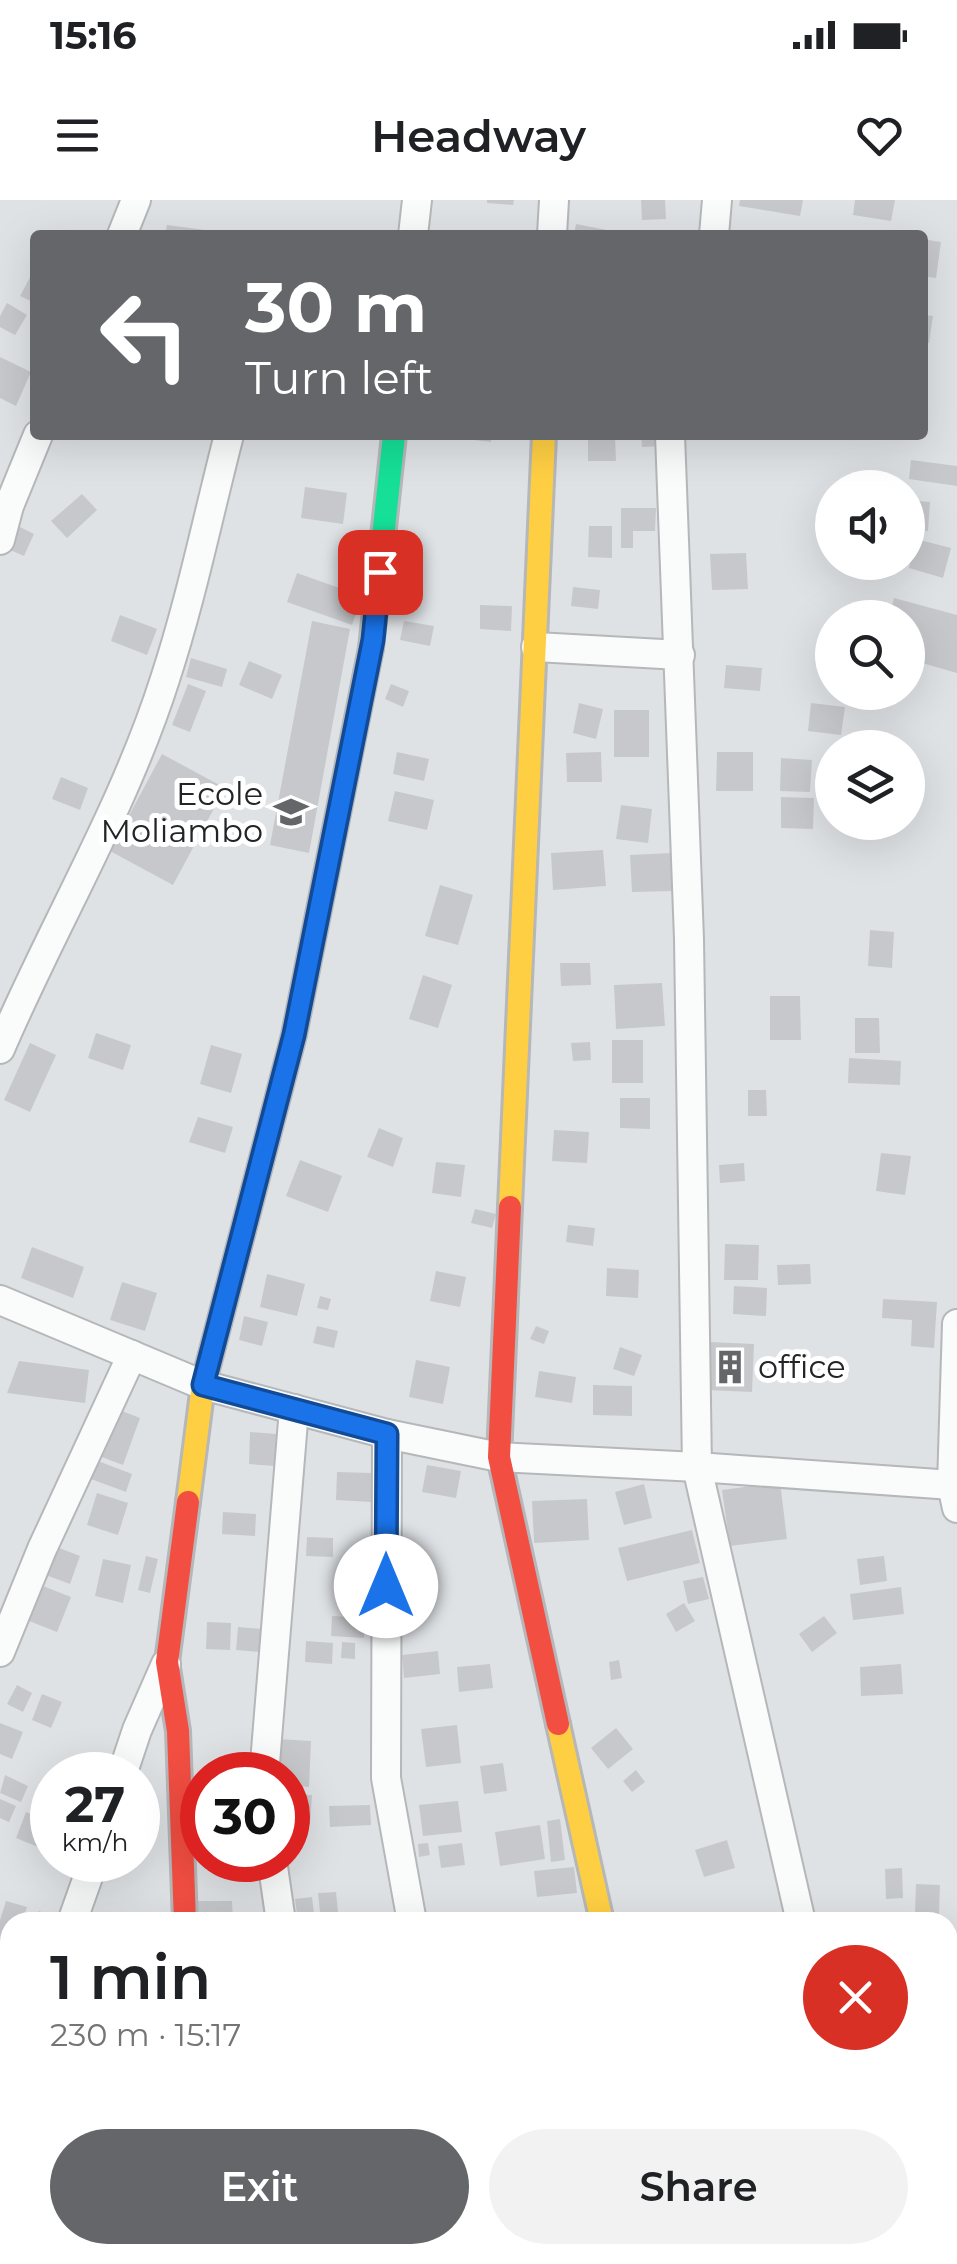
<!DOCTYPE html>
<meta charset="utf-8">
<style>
:root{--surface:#fff;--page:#f2f2f2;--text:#202124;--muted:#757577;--accent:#656669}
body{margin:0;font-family:Montserrat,sans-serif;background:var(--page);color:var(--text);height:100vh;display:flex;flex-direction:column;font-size:38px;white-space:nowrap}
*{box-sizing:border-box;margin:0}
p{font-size:32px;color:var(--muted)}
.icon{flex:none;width:55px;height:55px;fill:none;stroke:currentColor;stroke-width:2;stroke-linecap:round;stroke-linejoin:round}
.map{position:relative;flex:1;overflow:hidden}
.panel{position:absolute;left:0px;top:1712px;width:958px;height:352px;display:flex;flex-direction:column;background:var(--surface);border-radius:30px 30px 0 0;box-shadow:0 10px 40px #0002}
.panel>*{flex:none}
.guide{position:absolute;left:30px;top:30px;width:898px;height:210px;border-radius:10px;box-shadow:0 10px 40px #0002;background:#656669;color:#fff;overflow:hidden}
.tools{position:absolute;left:815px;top:270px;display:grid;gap:20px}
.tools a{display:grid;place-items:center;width:110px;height:110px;border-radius:50%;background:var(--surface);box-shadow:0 10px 40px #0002;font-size:50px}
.speed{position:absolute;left:30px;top:1552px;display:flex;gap:20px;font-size:50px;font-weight:700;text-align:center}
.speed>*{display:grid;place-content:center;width:130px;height:130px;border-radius:50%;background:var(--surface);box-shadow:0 10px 40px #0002;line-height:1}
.speed small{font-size:25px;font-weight:400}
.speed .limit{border:15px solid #d22;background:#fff;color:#111}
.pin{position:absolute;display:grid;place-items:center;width:85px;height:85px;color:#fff;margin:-42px;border-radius:20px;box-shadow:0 5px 15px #0006}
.me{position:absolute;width:110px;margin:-55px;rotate:0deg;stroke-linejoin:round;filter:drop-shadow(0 0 8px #0008)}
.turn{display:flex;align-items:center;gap:35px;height:210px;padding:0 50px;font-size:45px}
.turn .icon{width:130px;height:130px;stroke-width:2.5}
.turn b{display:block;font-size:70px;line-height:85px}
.round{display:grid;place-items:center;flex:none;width:105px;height:105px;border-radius:52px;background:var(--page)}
.headline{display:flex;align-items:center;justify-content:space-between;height:170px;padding:0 50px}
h1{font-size:60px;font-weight:600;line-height:75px}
.cta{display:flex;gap:20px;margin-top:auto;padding:20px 50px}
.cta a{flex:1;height:115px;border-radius:60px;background:var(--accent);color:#fff;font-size:40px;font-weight:600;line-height:115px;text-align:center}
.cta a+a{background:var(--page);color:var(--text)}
.status{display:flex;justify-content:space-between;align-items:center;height:70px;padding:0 50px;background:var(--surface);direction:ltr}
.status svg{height:28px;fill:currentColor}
header{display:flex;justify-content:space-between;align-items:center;height:130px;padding:0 50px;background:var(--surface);font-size:45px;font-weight:600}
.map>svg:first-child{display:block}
</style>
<div class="status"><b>15:16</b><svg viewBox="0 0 49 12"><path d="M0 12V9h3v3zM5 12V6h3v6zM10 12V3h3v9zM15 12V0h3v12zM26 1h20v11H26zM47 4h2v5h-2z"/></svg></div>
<header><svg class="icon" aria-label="menu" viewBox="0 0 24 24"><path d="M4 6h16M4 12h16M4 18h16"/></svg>Headway<svg class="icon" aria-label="heart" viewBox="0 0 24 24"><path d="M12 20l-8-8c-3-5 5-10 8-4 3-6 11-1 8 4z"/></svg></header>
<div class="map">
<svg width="957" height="2064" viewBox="0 0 957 2064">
<rect width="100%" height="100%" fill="#dfe2e5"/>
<g fill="#c7c8cb">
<path d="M 487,0 L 514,0 L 513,5 L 487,3 Z"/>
<path d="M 641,0 L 665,0 L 666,19 L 642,20 Z"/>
<path d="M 740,0 L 803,0 L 800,16 L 739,6 Z"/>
<path d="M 855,0 L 895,0 L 891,21 L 853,15 Z"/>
<path d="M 576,24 L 612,31 L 611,35 L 574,35 Z"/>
<path d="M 167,25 L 205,30 L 204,35 L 165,35 Z"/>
<path d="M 922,39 L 941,42 L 936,78 L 922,76 Z"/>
<path d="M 35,68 L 35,103 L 20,96 Z"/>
<path d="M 7,103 L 27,115 L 15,135 L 0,127 L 0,116 Z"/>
<path d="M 922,115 L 933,116 L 929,143 L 922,143 Z"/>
<path d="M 0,157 L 31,172 L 16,206 L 0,198 Z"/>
<path d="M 466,235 L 492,235 L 491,242 L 466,239 Z"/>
<path d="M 588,235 L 615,235 L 616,261 L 588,261 Z"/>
<path d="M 641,235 L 662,235 L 663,246 L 642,247 Z"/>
<path d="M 911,260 L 957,266 L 957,286 L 909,279 Z"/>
<path d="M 305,287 L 347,293 L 343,324 L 301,318 Z"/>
<path d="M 82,294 L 97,310 L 67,338 L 51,321 Z"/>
<path d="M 908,300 L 930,302 L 928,331 L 908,330 Z"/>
<path d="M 621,308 L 656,308 L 655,331 L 633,331 L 633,348 L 621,348 Z"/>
<path d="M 18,326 L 34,334 L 24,356 L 8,349 Z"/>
<path d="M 589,326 L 612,326 L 612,358 L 588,357 Z"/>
<path d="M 916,339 L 951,348 L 943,378 L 909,368 Z"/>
<path d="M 746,353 L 748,389 L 712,390 L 710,354 Z"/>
<path d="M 297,373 L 362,396 L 352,425 L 287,402 Z"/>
<path d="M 573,387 L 600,390 L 598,409 L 571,406 Z"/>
<path d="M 894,398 L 957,415 L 957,473 L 908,459 L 908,418 L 889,418 Z"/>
<path d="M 480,405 L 512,406 L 511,431 L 480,429 Z"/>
<path d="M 120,415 L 157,429 L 147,455 L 111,441 Z"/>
<path d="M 312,421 L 350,429 L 309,653 L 270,645 Z"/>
<path d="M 404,421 L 434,426 L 430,446 L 400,440 Z"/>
<path d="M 191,458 L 227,469 L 222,487 L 186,477 Z"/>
<path d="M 249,461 L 282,475 L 272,499 L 239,485 Z"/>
<path d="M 726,465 L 762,468 L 760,491 L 724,488 Z"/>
<path d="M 188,484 L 206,491 L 190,532 L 172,525 Z"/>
<path d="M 391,484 L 409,491 L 403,507 L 385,499 Z"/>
<path d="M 579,503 L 603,509 L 596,539 L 573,533 Z"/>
<path d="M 811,503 L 845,507 L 841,535 L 808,531 Z"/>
<rect x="614" y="510" width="35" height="47"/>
<path d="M 397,552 L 429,559 L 424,581 L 393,574 Z"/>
<path d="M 601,552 L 602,582 L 567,582 L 566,553 Z"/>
<path d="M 717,552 L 753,552 L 753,591 L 716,591 Z"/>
<path d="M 162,554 L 225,588 L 173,685 L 110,651 Z"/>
<path d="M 781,558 L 812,560 L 810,592 L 780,591 Z"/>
<path d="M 61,577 L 88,588 L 80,610 L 52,599 Z"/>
<path d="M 395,591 L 434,600 L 427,630 L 388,621 Z"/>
<path d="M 781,597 L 814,598 L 813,629 L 781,628 Z"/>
<path d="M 621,605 L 652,609 L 648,643 L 616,639 Z"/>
<path d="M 603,650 L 606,686 L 553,690 L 551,653 Z"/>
<path d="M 671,653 L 673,691 L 632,692 L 630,655 Z"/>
<path d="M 440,685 L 473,695 L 458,745 L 425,736 Z"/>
<path d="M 870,730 L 894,732 L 892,768 L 868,766 Z"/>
<path d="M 560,763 L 590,763 L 591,785 L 561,786 Z"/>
<path d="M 423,775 L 452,785 L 438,828 L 409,819 Z"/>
<path d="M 662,783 L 665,826 L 616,829 L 614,785 Z"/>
<path d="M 770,796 L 800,796 L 801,840 L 770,840 Z"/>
<path d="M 855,818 L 879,818 L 880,853 L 855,853 Z"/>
<path d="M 96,833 L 131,845 L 123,870 L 88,858 Z"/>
<rect x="612" y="840" width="31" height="43"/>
<path d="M 590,842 L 591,860 L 573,861 L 571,843 Z"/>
<path d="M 30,843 L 56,855 L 30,912 L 4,900 Z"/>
<path d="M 211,845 L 242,854 L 231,893 L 200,884 Z"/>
<path d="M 849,858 L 901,861 L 900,885 L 848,883 Z"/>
<path d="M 748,890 L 766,890 L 767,916 L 748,916 Z"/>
<path d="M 620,898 L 650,898 L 650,929 L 620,928 Z"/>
<path d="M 198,917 L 233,927 L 225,953 L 189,942 Z"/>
<path d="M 379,928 L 403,938 L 393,967 L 367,957 Z"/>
<path d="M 554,930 L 589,932 L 587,963 L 552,961 Z"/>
<path d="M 881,953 L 911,956 L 905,995 L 876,991 Z"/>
<path d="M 300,960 L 342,976 L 328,1012 L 286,996 Z"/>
<path d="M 436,962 L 465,965 L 461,997 L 432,993 Z"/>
<path d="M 744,963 L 745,981 L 720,983 L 719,965 Z"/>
<path d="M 475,1009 L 496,1014 L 492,1028 L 471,1023 Z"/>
<path d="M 568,1025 L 595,1028 L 593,1046 L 566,1042 Z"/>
<path d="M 725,1044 L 759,1045 L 758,1080 L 724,1080 Z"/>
<path d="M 32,1047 L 84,1067 L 73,1098 L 21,1078 Z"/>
<path d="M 810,1064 L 811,1084 L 778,1085 L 777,1065 Z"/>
<path d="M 607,1068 L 639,1070 L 638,1098 L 606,1096 Z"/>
<path d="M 436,1071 L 466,1077 L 460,1107 L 430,1101 Z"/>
<path d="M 267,1074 L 305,1084 L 297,1116 L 260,1107 Z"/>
<path d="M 122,1082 L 157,1093 L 145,1131 L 110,1120 Z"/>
<path d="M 734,1086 L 767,1088 L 766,1116 L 733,1114 Z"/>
<path d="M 320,1096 L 331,1099 L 328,1110 L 317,1108 Z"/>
<path d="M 883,1099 L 937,1102 L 934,1148 L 911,1146 L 912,1120 L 882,1118 Z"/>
<path d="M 244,1116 L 268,1122 L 262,1146 L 239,1140 Z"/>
<path d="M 317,1126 L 338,1131 L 334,1148 L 313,1143 Z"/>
<path d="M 536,1126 L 549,1131 L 544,1144 L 530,1139 Z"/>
<path d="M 709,1142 L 754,1144 L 752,1192 L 707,1190 Z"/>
<path d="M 620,1147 L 642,1155 L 634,1176 L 613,1169 Z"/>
<path d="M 416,1160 L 450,1167 L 443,1204 L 409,1197 Z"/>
<path d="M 19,1161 L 89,1170 L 85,1203 L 7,1193 Z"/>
<path d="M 539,1171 L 576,1177 L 572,1203 L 535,1197 Z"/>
<path d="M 593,1185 L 632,1186 L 632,1216 L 593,1215 Z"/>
<path d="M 117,1209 L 140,1218 L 123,1265 L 99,1256 Z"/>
<path d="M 250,1232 L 276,1234 L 275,1266 L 249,1264 Z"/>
<path d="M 98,1261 L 132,1274 L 126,1292 L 91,1279 Z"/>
<path d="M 427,1265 L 461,1271 L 456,1298 L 422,1292 Z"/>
<path d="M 337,1272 L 372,1273 L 371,1302 L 336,1300 Z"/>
<path d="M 780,1282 L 787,1339 L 730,1346 L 722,1290 Z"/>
<path d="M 644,1284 L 652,1318 L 624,1325 L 615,1292 Z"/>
<path d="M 97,1293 L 128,1303 L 118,1335 L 87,1325 Z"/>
<path d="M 587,1299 L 589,1340 L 534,1343 L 532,1301 Z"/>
<path d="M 223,1312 L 256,1314 L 255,1336 L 222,1334 Z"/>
<path d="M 692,1330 L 700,1363 L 627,1381 L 618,1348 Z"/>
<path d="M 307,1337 L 333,1338 L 333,1357 L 306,1356 Z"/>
<path d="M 54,1346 L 80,1356 L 70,1384 L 43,1374 Z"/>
<path d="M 146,1356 L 158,1359 L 150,1393 L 138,1390 Z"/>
<path d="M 884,1356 L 887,1381 L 860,1385 L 857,1359 Z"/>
<path d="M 103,1359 L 131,1365 L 123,1403 L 95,1396 Z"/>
<path d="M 703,1377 L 709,1399 L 688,1404 L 683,1381 Z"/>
<path d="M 38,1384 L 71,1397 L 57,1432 L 24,1419 Z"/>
<path d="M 901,1387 L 904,1414 L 853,1420 L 850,1394 Z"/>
<path d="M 684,1403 L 695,1421 L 676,1432 L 666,1414 Z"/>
<path d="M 332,1416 L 365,1418 L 364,1438 L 331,1436 Z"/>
<path d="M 824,1416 L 837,1433 L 812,1452 L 799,1434 Z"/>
<path d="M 207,1422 L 231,1423 L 230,1450 L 206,1449 Z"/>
<path d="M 238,1427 L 262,1429 L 259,1452 L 236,1450 Z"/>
<path d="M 306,1441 L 333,1443 L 332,1464 L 305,1462 Z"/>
<path d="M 342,1442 L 355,1443 L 355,1459 L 341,1458 Z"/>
<path d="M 438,1451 L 440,1474 L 404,1478 L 402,1455 Z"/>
<path d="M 619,1460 L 622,1478 L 611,1480 L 609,1462 Z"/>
<path d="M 490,1464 L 493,1488 L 459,1492 L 457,1467 Z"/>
<path d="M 901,1464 L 903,1494 L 861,1496 L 860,1467 Z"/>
<path d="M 17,1485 L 32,1493 L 23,1512 L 7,1504 Z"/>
<path d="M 42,1494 L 62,1502 L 51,1528 L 32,1520 Z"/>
<path d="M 0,1523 L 23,1532 L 12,1559 L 0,1554 Z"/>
<path d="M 457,1525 L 461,1563 L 426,1567 L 421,1529 Z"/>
<path d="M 616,1528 L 633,1549 L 608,1569 L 591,1548 Z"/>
<path d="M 277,1539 L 311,1541 L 309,1587 L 288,1585 L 288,1575 L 276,1575 Z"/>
<path d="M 503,1563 L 507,1591 L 484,1594 L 480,1566 Z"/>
<path d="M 636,1570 L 645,1582 L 632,1592 L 623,1581 Z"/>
<path d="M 5,1575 L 28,1586 L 21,1602 L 0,1593 Z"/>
<path d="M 288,1594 L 312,1595 L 310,1624 L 288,1623 Z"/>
<path d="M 0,1599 L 16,1606 L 9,1622 L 0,1618 Z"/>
<path d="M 458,1601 L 462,1632 L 423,1636 L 419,1605 Z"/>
<path d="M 370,1605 L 371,1625 L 330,1627 L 329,1606 Z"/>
<path d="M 26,1612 L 48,1620 L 38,1647 L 16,1638 Z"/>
<path d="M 560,1619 L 565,1660 L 551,1662 L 547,1621 Z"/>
<path d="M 540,1625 L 545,1659 L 500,1666 L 495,1632 Z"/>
<path d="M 727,1640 L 735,1668 L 704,1677 L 695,1650 Z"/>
<path d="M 428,1643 L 430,1655 L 419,1657 L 418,1644 Z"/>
<path d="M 462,1643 L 465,1665 L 441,1668 L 438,1646 Z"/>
<path d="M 574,1667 L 577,1693 L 537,1697 L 534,1671 Z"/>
<path d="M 902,1668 L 903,1698 L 886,1699 L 885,1669 Z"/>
<path d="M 916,1684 L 940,1685 L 939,1715 L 915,1714 Z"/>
<path d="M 336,1692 L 339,1722 L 321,1722 L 318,1693 Z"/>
<path d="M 312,1697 L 315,1722 L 298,1722 L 295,1699 Z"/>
<path d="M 6,1701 L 27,1707 L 22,1722 L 10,1722 L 10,1749 L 0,1746 L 0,1720 Z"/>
<path d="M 196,1701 L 232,1701 L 233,1722 L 197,1722 Z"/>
<path d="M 39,1711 L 53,1717 L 52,1722 L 35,1722 Z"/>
<path d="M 271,1711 L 273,1722 L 254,1722 L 252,1713 Z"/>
<path d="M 0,1758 L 10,1761 L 10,1791 L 0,1788 Z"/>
<path d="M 957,1819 L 957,1850 L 948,1851 L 948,1820 Z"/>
<path d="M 957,1889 L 957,1921 L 948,1922 L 948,1890 Z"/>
<path d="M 0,1913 L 10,1914 L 10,1938 L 0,1937 Z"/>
<path d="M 2,2043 L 10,2045 L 10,2055 L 37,2055 L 34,2064 L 0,2064 Z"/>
<path d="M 360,2055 L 403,2055 L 404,2064 L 361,2064 Z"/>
<path d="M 587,2055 L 633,2055 L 634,2064 L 588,2064 Z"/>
<rect x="200" y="2056" width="35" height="8"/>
</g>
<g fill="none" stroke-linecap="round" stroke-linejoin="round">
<g stroke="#b5b7b9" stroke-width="32">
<g id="street">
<path d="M 122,35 L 136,0"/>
<path d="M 413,35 L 417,0"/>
<path d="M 552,35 L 554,0"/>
<path d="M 714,35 L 717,0"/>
<path d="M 670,235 L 689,739 L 697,1267 L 801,1722"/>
<path d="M 0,340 L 9,306 L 38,235"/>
<path d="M 536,447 L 680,455"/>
<path d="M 0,849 C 53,725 124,608 165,479 C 191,400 208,316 229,235"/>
<path d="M 0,1100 L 203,1185 L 387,1234 L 499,1257 L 697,1267 L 952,1285"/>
<path d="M 957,1124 L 952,1285 L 957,1308"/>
<path d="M 387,1234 L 386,1578 L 412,1722"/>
<path d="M 0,1452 L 42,1349 L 132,1155"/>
<path d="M 122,1575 L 137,1530 L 166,1464"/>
<path d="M 264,1575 L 294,1209"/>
<path d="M 272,1660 L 281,1722"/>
<path d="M 72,1722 L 94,1660"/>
<path d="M 0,1894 L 10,1871"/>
<path d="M 324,2055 L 325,2064"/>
<path d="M 470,2055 L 472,2064"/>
<path d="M 676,2055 L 678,2064"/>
<path d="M 879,2055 L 881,2064"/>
<path d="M 50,2064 L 51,2055"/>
<path d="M 170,2064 L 170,2055"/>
</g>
</g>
<g stroke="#b5b7b9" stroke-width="28">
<path id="fast" d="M 371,448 L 394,235"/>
</g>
<g stroke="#b5b7b9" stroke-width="28">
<g id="slow">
<path d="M 510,1007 L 544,235"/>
<path d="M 188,1302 L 203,1185 L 294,835 L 371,448"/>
<path d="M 558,1524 L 602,1722"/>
</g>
</g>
<g stroke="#b5b7b9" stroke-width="28">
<g id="jam">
<path d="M 510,1007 L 499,1257 L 558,1524"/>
<path d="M 185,1722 L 178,1531 L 167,1462 L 188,1302"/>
</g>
</g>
<use href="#street" stroke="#fafbfb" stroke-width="28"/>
<use href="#fast" stroke="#16e098" stroke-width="22"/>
<use href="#slow" stroke="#ffcf43" stroke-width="22"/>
<use href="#jam" stroke="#f24e42" stroke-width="22"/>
</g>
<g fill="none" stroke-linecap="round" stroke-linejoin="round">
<g stroke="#114b97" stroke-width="25">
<path id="route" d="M 380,372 L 373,440 L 294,835 L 203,1185 L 387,1234 L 386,1386"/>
</g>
<use href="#route" stroke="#1a73e8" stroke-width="18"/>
</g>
<defs>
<g id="school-bare" transform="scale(2.7)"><path d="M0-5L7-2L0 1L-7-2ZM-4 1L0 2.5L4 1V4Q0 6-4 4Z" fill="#656669" stroke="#fff" stroke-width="2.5" paint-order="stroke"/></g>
<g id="building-bare" transform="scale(2.7)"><path d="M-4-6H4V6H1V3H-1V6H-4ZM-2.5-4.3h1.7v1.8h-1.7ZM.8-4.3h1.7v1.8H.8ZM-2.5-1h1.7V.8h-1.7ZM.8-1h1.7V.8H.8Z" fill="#656669" stroke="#fff" stroke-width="2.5" paint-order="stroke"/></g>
</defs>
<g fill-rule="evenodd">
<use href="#school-bare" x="291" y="612"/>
<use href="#building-bare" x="730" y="1167"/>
</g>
<g text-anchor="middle" stroke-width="10" stroke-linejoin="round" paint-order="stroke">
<g font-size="32" fill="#232426" stroke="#fff" text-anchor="end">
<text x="263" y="605">Ecole<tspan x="263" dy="37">Moliambo</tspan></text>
<text x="758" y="1178" text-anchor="start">office</text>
</g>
</g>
</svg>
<div class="tools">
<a><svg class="icon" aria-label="sound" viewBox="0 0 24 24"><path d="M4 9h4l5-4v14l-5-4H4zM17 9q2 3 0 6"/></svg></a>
<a><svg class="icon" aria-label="search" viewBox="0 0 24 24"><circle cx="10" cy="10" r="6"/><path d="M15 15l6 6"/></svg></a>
<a><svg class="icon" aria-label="layers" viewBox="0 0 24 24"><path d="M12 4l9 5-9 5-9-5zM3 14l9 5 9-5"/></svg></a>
</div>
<div class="speed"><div>27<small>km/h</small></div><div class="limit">30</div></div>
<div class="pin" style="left:380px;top:372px;background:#d93025"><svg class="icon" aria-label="arrive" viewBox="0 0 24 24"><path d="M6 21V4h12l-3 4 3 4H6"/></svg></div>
<svg class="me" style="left:386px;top:1386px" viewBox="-20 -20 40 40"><circle r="19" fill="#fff"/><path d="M0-13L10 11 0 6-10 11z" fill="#1a73e8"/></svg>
<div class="guide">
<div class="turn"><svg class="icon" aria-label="left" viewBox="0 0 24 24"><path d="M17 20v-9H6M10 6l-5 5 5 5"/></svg><div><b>30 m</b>Turn left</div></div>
</div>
<section class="panel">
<div class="headline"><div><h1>1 min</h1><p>230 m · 15:17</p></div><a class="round" style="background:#d93025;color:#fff"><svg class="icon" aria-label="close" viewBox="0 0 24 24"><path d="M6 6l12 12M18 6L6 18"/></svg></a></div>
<div class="cta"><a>Exit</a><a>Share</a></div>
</section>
</div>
